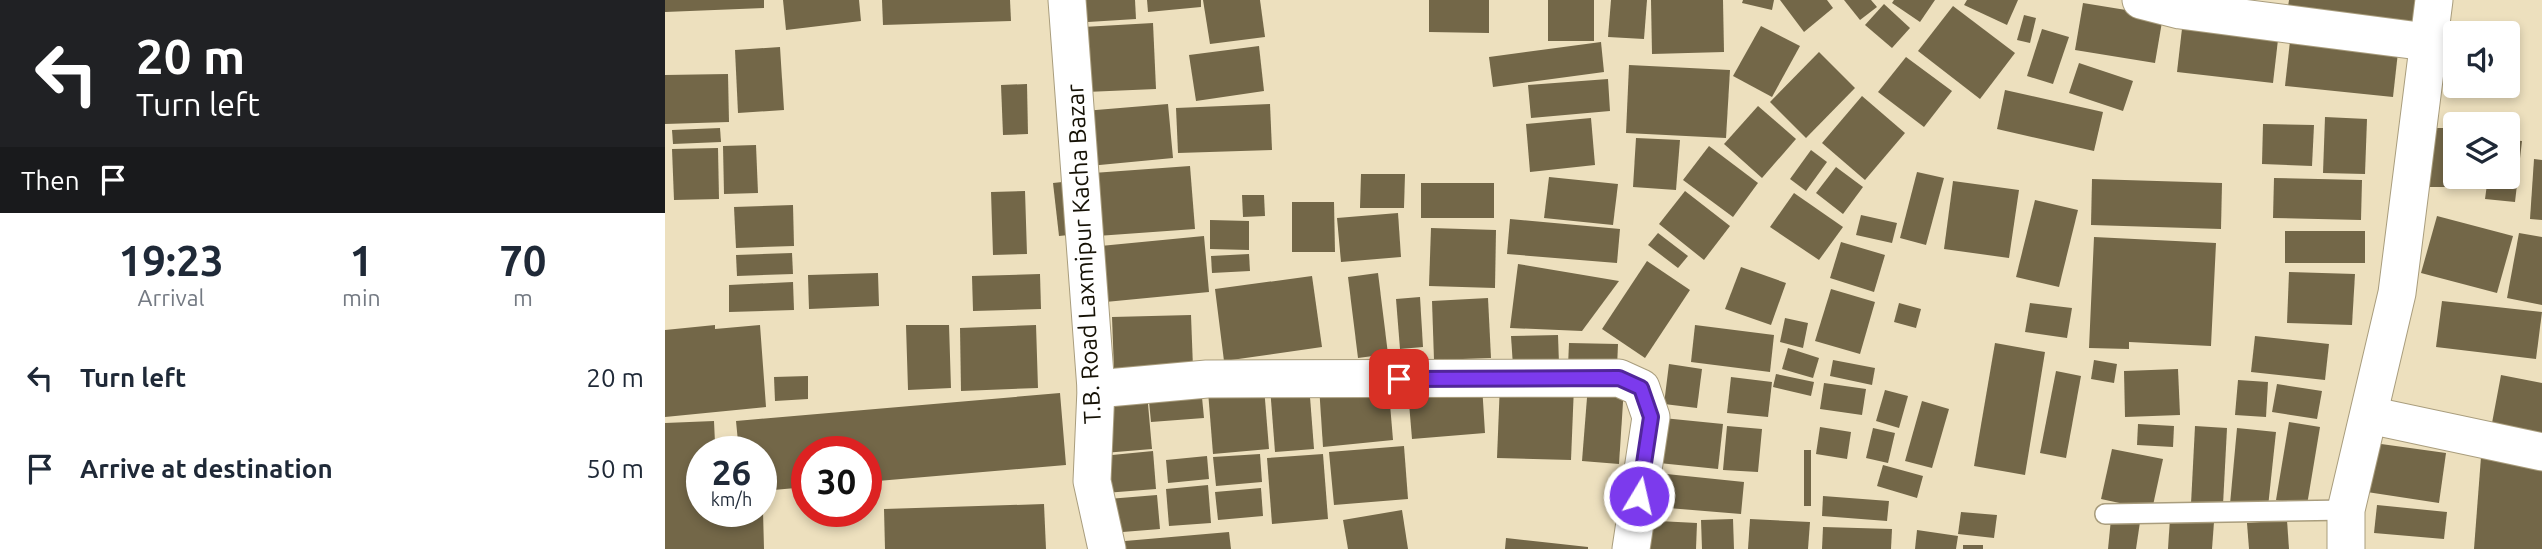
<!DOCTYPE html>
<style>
:root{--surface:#fff;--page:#f2f2f3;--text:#1f2937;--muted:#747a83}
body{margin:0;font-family:Ubuntu,sans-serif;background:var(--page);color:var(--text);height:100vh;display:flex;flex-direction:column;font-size:26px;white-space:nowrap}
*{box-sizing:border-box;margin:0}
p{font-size:23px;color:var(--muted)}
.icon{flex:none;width:38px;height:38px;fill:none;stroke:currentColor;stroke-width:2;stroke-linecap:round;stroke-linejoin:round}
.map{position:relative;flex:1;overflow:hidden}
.side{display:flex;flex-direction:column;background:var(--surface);width:665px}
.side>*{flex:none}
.hud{background:#202124;color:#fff;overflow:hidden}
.tools{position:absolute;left:1778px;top:21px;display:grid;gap:14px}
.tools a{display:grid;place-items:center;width:77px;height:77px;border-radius:7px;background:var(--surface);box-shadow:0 4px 10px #0003;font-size:35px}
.speed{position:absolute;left:21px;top:436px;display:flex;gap:14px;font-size:35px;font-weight:700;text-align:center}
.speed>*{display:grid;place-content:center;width:91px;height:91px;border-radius:50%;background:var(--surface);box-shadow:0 4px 10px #0003;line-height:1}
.speed small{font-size:18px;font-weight:400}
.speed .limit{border:10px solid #d22;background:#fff;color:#111}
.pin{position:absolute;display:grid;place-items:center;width:60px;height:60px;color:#fff;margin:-30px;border-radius:14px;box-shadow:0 4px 10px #0006}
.me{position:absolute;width:77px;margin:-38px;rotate:9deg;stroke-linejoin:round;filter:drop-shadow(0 0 5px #0008)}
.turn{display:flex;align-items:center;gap:24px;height:147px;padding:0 21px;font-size:32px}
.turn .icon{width:91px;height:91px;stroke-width:2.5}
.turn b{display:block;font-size:49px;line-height:60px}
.then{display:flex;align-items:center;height:66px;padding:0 21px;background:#0003;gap:14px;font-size:26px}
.eta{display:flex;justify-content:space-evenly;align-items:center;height:119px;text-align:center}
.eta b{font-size:42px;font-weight:700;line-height:49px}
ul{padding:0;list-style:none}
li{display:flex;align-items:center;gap:21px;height:91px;padding:0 21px}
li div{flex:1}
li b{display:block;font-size:26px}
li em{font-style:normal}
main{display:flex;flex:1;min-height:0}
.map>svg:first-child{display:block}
</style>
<main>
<section class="side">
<div class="hud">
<div class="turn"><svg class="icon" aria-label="left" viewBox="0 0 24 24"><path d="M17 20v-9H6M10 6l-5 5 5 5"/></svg><div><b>20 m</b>Turn left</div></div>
<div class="then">Then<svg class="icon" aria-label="arrive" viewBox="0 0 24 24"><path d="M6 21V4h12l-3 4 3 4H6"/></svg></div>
</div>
<div class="eta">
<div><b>19:23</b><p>Arrival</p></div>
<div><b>1</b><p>min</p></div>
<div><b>70</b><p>m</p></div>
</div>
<ul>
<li><svg class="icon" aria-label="left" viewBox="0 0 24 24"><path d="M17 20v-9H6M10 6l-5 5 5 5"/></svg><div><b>Turn left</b></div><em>20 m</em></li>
<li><svg class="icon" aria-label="arrive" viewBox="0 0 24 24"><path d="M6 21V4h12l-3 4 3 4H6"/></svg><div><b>Arrive at destination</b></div><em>50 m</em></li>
</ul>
</section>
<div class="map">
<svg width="1877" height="549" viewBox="0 0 1877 549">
<rect width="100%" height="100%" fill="#ede0be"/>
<g fill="#736748">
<path d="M 0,0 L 99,0 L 99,8 L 0,12 Z"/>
<path d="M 118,0 L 194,0 L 196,21 L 121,30 Z"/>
<path d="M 217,0 L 345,0 L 346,21 L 218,25 Z"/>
<path d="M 405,0 L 470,0 L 471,19 L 407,23 Z"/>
<path d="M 482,0 L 536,0 L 536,7 L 483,12 Z"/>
<path d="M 538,0 L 595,0 L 600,37 L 545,44 Z"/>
<path d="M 764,0 L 824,0 L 824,33 L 764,32 Z"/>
<rect x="883" y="0" width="46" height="41"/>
<path d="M 946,0 L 982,0 L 979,39 L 943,37 Z"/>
<path d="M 986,0 L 1058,0 L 1059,52 L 987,54 Z"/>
<path d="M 1078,0 L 1109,0 L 1107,10 L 1077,3 Z"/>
<path d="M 1115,0 L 1162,0 L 1168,8 L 1139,32 Z"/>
<path d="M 1179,0 L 1206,0 L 1212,7 L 1195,20 Z"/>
<path d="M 1229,0 L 1270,0 L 1255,22 L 1227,3 Z"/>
<path d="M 1302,0 L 1353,0 L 1342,25 L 1299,5 Z"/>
<path d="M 1624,0 L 1752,0 L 1749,33 L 1621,20 Z"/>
<path d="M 1418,3 L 1498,16 L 1490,63 L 1410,50 Z"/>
<path d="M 1219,4 L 1245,28 L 1227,48 L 1200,25 Z"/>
<path d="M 1288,6 L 1350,53 L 1315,99 L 1253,51 Z"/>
<path d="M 1359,15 L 1371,18 L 1365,43 L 1352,40 Z"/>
<path d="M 1518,20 L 1614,31 L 1608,83 L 1512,72 Z"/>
<path d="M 488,23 L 491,89 L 421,92 L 418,27 Z"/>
<path d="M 1096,26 L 1135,46 L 1107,97 L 1068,76 Z"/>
<path d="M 1377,29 L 1404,37 L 1388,84 L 1362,76 Z"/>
<path d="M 1625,41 L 1733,52 L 1728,97 L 1620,86 Z"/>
<path d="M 936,42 L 939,72 L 828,87 L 824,57 Z"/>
<path d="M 594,46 L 599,91 L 531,101 L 524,55 Z"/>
<path d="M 115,47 L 119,110 L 73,113 L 70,50 Z"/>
<path d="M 1154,52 L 1190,88 L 1141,138 L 1105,102 Z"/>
<path d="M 1241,57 L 1287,91 L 1259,127 L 1213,92 Z"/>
<path d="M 1414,63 L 1468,81 L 1458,111 L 1404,93 Z"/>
<path d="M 964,65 L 1065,70 L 1061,138 L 961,133 Z"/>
<path d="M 63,74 L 64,122 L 0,124 L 0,75 Z"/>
<path d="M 943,79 L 945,111 L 866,118 L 863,85 Z"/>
<path d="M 362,84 L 363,134 L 338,135 L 336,85 Z"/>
<path d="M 1340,90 L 1438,112 L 1429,151 L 1332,129 Z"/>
<path d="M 1197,96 L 1240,133 L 1200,180 L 1157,143 Z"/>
<path d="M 503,104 L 508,158 L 424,166 L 419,111 Z"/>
<path d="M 605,104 L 607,150 L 513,153 L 511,108 Z"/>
<path d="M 1093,106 L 1131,139 L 1097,178 L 1059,144 Z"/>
<path d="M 1660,117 L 1702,119 L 1700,174 L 1658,173 Z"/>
<path d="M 926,118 L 930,165 L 865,172 L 861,124 Z"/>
<path d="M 1598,124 L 1649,125 L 1647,166 L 1597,164 Z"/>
<path d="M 55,128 L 56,142 L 8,144 L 7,130 Z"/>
<path d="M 1764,128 L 1790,128 L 1790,177 L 1807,177 L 1807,187 L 1764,187 Z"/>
<path d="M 971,138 L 1015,140 L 1011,190 L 968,187 Z"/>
<path d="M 1843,140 L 1857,141 L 1850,202 L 1820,199 L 1823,177 L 1843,177 Z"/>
<path d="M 91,145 L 93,193 L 59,194 L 58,146 Z"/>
<path d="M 1044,146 L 1093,183 L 1068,217 L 1018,180 Z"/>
<path d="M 53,148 L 54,199 L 9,200 L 7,149 Z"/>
<path d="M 1146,150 L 1162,162 L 1141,191 L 1125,179 Z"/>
<path d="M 1869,159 L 1877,160 L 1877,220 L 1865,219 Z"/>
<path d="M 525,166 L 530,229 L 432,236 L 428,173 Z"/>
<path d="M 1171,167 L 1198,187 L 1178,214 L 1151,193 Z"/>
<path d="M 1252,172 L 1279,178 L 1261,245 L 1235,238 Z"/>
<path d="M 696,174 L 740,174 L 739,208 L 695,208 Z"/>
<path d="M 884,177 L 953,184 L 948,225 L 879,218 Z"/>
<path d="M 1609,178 L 1697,180 L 1696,220 L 1608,218 Z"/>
<path d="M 1427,179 L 1557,183 L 1556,229 L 1426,225 Z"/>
<path d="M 407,181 L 413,234 L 394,236 L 388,183 Z"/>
<path d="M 1288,181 L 1354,190 L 1344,258 L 1279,249 Z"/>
<rect x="756" y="183" width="73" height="35"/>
<path d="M 360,191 L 362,254 L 328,255 L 326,192 Z"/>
<path d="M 1020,191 L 1065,226 L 1039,260 L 994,224 Z"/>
<path d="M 1129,193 L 1178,227 L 1154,260 L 1105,227 Z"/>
<path d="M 577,195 L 599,195 L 600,216 L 578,217 Z"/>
<path d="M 1370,200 L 1413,210 L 1394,287 L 1351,277 Z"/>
<path d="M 627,202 L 669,202 L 670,252 L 627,252 Z"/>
<path d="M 128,205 L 129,246 L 71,248 L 69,207 Z"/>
<path d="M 733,213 L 736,257 L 676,262 L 672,218 Z"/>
<path d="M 1196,215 L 1232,223 L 1227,243 L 1191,235 Z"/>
<path d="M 1772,216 L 1848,236 L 1832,293 L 1756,273 Z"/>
<path d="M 845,219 L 955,229 L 952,263 L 842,254 Z"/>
<path d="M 545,220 L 584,221 L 584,250 L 545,249 Z"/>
<path d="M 766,228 L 831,230 L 830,288 L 764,286 Z"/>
<rect x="1620" y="231" width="80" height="32"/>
<path d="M 993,233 L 1023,256 L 1013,268 L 983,245 Z"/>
<path d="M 1854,233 L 1877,237 L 1877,305 L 1842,298 Z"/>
<path d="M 539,236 L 544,292 L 430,303 L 425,247 Z"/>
<path d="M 1429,237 L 1551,243 L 1546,346 L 1464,342 L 1464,349 L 1424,348 Z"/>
<path d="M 1176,242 L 1220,255 L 1209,292 L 1165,278 Z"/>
<path d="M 127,253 L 128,274 L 72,276 L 71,255 Z"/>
<path d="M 584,254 L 585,271 L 547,273 L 546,256 Z"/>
<path d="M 982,261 L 1025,290 L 980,358 L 937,329 Z"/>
<path d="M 853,264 L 954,281 L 917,331 L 845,328 Z"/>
<path d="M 1076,267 L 1121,283 L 1106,325 L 1060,309 Z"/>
<path d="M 1624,272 L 1690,274 L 1687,325 L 1622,323 Z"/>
<path d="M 213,273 L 214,306 L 144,309 L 143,275 Z"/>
<path d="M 713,273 L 723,354 L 693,358 L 683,277 Z"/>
<path d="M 375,274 L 376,309 L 308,311 L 307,276 Z"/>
<path d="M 647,276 L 657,347 L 559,361 L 550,289 Z"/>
<path d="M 128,282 L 129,310 L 64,312 L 64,285 Z"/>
<path d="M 1166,289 L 1210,302 L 1195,354 L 1150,341 Z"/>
<path d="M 755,297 L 758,347 L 735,349 L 731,299 Z"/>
<path d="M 823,298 L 826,358 L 769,360 L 767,301 Z"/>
<path d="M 1777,301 L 1877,312 L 1871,359 L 1771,347 Z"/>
<path d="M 1234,303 L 1256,309 L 1251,328 L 1229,322 Z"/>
<path d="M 1365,303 L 1407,308 L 1402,338 L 1360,332 Z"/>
<path d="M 526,315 L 528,368 L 449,371 L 447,317 Z"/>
<path d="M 1120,318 L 1143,323 L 1138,348 L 1115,342 Z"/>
<path d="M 50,325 L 50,329 L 95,325 L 101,407 L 0,417 L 0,330 Z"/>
<path d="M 241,325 L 284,325 L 286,388 L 243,390 Z"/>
<path d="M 371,325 L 373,388 L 296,391 L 295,328 Z"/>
<path d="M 1030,325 L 1109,335 L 1105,372 L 1026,362 Z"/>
<path d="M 893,335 L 894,364 L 848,366 L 846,336 Z"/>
<path d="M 1590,336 L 1664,344 L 1660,380 L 1586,372 Z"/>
<path d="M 904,343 L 953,344 L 952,368 L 903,366 Z"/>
<path d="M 1330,343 L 1380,352 L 1360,475 L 1309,466 Z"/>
<path d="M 1123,348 L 1154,358 L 1148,378 L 1117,369 Z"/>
<path d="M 1168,360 L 1210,368 L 1207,385 L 1165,376 Z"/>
<path d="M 1429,360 L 1452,364 L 1449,383 L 1426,379 Z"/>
<path d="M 1004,364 L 1037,369 L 1032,408 L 999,404 Z"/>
<path d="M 1513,369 L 1515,415 L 1460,417 L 1459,371 Z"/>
<path d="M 1391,371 L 1416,376 L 1401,458 L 1375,453 Z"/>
<path d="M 1111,374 L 1149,382 L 1146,396 L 1108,387 Z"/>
<path d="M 1836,375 L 1877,383 L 1877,449 L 1824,439 Z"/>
<path d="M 143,376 L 143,399 L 110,401 L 109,377 Z"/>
<path d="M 1066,377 L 1107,382 L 1103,417 L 1062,413 Z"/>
<path d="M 723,380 L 728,440 L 658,447 L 654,386 Z"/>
<path d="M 1573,380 L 1603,382 L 1601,417 L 1570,415 Z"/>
<path d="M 835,383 L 909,386 L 906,460 L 832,458 Z"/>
<path d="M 1159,383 L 1201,389 L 1197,415 L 1155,409 Z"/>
<path d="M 644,384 L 649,449 L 610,452 L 605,387 Z"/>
<path d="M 1612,384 L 1657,391 L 1652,419 L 1607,412 Z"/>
<path d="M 817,385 L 820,433 L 747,439 L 743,391 Z"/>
<path d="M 923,385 L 959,387 L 954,464 L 917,461 Z"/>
<path d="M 536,387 L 539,418 L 486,422 L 483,391 Z"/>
<path d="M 599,387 L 604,449 L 548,454 L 543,391 Z"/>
<path d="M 1220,390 L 1243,396 L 1234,428 L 1211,421 Z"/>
<path d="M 395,393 L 401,465 L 201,482 L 201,452 L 142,452 L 142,487 L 96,491 L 96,452 L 74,452 L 71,421 Z"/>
<path d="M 482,393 L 487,449 L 439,453 L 435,397 Z"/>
<path d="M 1257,401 L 1284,409 L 1267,468 L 1240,461 Z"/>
<path d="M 988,417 L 1058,424 L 1053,469 L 984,462 Z"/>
<path d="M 49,421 L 50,443 L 65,442 L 66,452 L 37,452 L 37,511 L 98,511 L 99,549 L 0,549 L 0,423 Z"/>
<path d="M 1624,422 L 1655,427 L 1642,505 L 1611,500 Z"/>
<path d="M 1473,424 L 1509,426 L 1508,447 L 1472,445 Z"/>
<path d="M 1062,426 L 1097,429 L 1093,472 L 1058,470 Z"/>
<path d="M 1530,426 L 1562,428 L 1558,505 L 1526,504 Z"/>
<path d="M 1155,427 L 1186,432 L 1182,459 L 1151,454 Z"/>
<path d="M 1208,428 L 1230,433 L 1223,463 L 1201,458 Z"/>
<path d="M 1572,428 L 1611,432 L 1603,507 L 1565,504 Z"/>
<path d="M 1709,443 L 1781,453 L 1774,503 L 1702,492 Z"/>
<path d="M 739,446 L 743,499 L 669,505 L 664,452 Z"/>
<path d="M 1447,449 L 1498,459 L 1487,510 L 1436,499 Z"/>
<rect x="1139" y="450" width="7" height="56"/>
<path d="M 488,451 L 491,489 L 440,493 L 437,456 Z"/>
<path d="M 595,454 L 597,482 L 551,486 L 548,457 Z"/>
<path d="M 658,454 L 663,519 L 607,524 L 602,458 Z"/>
<path d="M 542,456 L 544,479 L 503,483 L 501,460 Z"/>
<path d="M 1816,457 L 1877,461 L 1877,549 L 1809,549 Z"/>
<path d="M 1218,465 L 1258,476 L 1252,498 L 1212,486 Z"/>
<path d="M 982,472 L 1079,482 L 1076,514 L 979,506 Z"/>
<path d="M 543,485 L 546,523 L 504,526 L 501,489 Z"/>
<path d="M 596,488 L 598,516 L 553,520 L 550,492 Z"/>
<path d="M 492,495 L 495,529 L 445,533 L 443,499 Z"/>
<path d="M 1158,496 L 1224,501 L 1222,521 L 1157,516 Z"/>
<path d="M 379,504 L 381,549 L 220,549 L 219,509 Z"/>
<path d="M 1712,505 L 1782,512 L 1779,539 L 1709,533 Z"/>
<path d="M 737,510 L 743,549 L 683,549 L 678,520 Z"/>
<path d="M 1296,512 L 1332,515 L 1329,538 L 1293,534 Z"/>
<path d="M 1505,518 L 1549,522 L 1547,549 L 1503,549 Z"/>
<path d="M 1068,519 L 1069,549 L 1037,549 L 1036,520 Z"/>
<path d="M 1085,519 L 1145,522 L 1143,549 L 1083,549 Z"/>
<path d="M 1446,519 L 1475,522 L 1471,549 L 1443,549 Z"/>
<path d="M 974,520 L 1032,523 L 1031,549 L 973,549 Z"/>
<path d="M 1622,520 L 1624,549 L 1584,549 L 1582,523 Z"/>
<path d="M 1158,527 L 1227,529 L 1226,549 L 1157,549 Z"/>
<path d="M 1252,530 L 1293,536 L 1291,549 L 1250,549 Z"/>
<path d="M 564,532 L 566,549 L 460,549 L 460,541 Z"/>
<path d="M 841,538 L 923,547 L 923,549 L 840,549 Z"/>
<rect x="1298" y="545" width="20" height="4"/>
</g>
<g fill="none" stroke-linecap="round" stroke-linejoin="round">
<g stroke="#a99d7d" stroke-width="22">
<path id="lane" d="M 1440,514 L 1681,510"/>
</g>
<g stroke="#a99d7d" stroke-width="39">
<g id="street">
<path d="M 402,0 L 431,389 L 427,481 L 442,549"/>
<path d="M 1476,0 L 1515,10 L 1762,42"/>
<path d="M 431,389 L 542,379 L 954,378 L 976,388 L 986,417 L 966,549"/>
<path d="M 1704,415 L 1877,452"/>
<path d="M 1681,549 L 1681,510 L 1732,293 L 1769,0"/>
</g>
</g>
<use href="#lane" stroke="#fff" stroke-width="19"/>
<use href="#street" stroke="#fff" stroke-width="37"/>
</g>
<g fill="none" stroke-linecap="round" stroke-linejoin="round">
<g stroke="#51269a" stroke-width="18">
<path id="route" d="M 734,379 L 954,378 L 976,388 L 986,417 L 974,496"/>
</g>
<use href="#route" stroke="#7c3aed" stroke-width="12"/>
</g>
<g text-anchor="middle" stroke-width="5" stroke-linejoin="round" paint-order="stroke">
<g font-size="24" fill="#151105" stroke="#fff">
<text transform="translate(419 254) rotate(-93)" y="8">T.B. Road Laxmipur Kacha Bazar</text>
</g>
</g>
</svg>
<div class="tools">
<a><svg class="icon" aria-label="sound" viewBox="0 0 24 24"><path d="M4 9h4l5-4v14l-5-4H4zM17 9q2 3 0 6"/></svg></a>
<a><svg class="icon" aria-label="layers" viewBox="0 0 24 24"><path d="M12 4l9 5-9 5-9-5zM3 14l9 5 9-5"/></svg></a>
</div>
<div class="speed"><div>26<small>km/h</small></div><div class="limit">30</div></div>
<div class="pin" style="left:734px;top:379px;background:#d93025"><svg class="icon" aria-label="arrive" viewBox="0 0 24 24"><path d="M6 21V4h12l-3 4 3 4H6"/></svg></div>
<svg class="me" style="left:974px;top:496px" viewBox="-20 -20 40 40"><circle r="17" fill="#7c3aed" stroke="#fff" stroke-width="3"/><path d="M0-11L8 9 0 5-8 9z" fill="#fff"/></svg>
</div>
</main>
